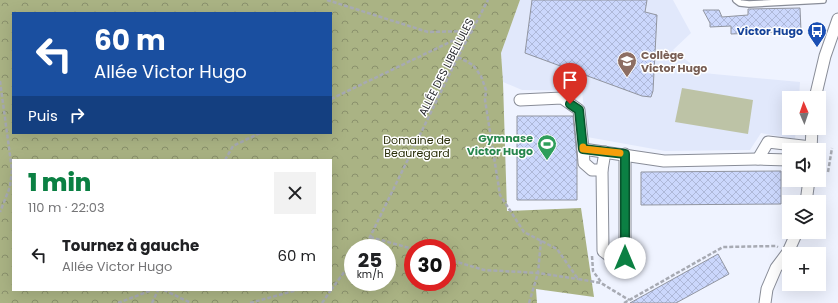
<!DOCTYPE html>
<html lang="fr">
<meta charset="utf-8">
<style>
:root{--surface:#fff;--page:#f2f2f2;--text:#202124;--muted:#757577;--accent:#0b8043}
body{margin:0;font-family:Poppins,sans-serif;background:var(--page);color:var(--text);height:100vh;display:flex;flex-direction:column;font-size:15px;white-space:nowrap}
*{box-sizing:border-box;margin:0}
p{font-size:13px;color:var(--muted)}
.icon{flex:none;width:22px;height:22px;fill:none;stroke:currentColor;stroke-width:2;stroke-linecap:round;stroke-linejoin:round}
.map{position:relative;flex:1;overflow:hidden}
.sheet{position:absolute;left:12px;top:159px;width:320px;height:132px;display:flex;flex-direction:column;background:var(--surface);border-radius:0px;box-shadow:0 4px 16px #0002}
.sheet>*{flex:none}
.guide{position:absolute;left:12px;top:12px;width:320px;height:122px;border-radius:0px;box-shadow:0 4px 16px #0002;background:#1a4fa0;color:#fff;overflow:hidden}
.needle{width:26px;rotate:358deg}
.tools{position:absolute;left:782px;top:91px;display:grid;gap:8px}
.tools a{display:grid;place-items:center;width:44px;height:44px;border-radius:0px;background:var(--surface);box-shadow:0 4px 16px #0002;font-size:20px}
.speed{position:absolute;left:344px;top:239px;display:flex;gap:8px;font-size:20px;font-weight:700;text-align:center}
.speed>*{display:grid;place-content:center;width:52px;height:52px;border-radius:50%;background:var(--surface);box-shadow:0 4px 16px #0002;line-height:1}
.speed small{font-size:10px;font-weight:400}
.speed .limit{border:6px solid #d22;background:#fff;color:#111}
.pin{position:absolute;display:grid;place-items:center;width:34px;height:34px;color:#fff;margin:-41px -17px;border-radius:50% 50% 50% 0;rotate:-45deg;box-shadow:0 0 4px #0007}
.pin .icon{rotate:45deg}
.me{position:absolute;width:44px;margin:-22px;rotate:0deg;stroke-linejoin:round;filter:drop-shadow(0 0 3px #0008)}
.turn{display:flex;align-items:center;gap:14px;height:84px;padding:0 16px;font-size:18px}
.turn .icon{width:52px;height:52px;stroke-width:2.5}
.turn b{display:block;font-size:28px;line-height:34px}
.then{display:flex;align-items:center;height:38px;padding:0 16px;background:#0003;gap:8px;font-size:15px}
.round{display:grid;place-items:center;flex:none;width:42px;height:42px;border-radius:0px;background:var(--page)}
.summary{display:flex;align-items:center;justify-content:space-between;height:68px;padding:0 16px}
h1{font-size:24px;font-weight:800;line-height:30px;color:var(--accent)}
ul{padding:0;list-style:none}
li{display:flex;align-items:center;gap:12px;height:56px;padding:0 16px}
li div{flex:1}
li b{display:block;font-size:15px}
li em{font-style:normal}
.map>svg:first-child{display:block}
</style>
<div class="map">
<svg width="838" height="303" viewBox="0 0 838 303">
<defs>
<pattern id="forest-crowns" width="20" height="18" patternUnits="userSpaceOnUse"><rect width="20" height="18" fill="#aab384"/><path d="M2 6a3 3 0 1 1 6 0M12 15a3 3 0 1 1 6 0" fill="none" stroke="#8a916c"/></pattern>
<pattern id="building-cross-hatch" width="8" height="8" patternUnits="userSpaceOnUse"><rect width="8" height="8" fill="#cbd7fc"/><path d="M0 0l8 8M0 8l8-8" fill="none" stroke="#aeb8d8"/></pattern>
</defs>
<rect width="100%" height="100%" fill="#eff3ff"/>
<path fill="#e1e8fb" d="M 520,0 L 673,0 L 691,33 L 673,50 L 703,73 L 800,82 L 799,98 L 789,98 L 789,128 L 796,128 L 795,139 L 761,133 L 750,150 L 665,151 L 587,137 L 582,91 L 522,90 L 503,82 L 501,53 Z"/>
<path fill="url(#forest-crowns)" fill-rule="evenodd" d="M 0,0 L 520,0 L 501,53 L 503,82 L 507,211 L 581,208 L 594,297 L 536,289 L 537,303 L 0,303 ZM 13,13 L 331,13 L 331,133 L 13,133 ZM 13,160 L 331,160 L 331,290 L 13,290 ZM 353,248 L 387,248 L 387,282 L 353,282 ZM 413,248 L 447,248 L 447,282 L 413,282 Z"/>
<path fill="#bdc3a6" d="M 682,88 L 753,100 L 748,134 L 675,122 Z"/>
<g fill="url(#building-cross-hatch)" stroke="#9195a0">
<path d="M 532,0 L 647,0 L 645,12 L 657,15 L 653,91 L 651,97 L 642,96 L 525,53 Z"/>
<path d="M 800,8 L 801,31 L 731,34 L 731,26 L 710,27 L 710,23 L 703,10 L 719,10 L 722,17 L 748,15 L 748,9 Z"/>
<path d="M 517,116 L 573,116 L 577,157 L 577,200 L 517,200 Z"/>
<path d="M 781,171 L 781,204 L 641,205 L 641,172 Z"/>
<path d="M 718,254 L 729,274 L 676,303 L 630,303 Z"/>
</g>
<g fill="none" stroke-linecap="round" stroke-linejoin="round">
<g stroke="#898d98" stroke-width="8">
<path id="service" d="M 736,0 L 740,3 L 749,4 L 823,0"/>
</g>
<g stroke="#898d98" stroke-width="13">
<g id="minor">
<path d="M 815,98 L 825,56 L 838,19"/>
<path d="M 520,100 L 562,98 L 579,110 L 583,149 L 664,161 L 758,159"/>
<path d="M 583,149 L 584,163 L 592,170 L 602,170"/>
<path d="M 811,150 L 812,128"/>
<path d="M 605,152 L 602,170 L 603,251 L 611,257 L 625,258 L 625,154"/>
<path d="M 789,160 L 758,159 L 768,142 L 811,147"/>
<path d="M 806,202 L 809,180"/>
<path d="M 765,303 L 767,289 L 776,268 L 788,252 L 797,232"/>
</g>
</g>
<g stroke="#a7aab3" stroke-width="2.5" stroke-dasharray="4 2" stroke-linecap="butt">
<path d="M 327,0 L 428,32 L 470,31"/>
<path d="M 458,57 L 473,65 L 481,76 L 486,90 L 485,100 L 500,195 L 524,232 L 557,249 L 578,279 L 601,283 L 629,300"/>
<path d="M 0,81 L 12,170 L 10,187 L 0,212"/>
<path d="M 331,99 L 473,31"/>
<path d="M 225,160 L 233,146 L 260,133"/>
<path d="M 828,172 L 832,148"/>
<path d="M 370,237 L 413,249"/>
<path d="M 362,248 L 370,237 L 458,57 L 488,0"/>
<path d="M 592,256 L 593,271 L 601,282"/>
<path d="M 447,259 L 484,270 L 538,273 L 578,279"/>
<path d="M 164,290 L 191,303"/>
<path d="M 331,290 L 353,260"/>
<path d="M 118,303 L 152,290"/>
<path d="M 152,303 L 158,290"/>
<path d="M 250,303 L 297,290"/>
<path d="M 322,303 L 331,290"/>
<path d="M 529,303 L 538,273 L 541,240"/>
<path d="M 624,303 L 723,247 L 776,246 L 778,247"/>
</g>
<use href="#service" stroke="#fff" stroke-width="5.5"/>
<use href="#minor" stroke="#fff" stroke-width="11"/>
</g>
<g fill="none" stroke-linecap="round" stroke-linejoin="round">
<g stroke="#07532c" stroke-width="10">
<path id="route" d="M 570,104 L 579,110 L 583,149 L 625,154 L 625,258"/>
</g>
<use href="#route" stroke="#0b8043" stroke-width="7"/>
<path stroke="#f59e0b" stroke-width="7" d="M 583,147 L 583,149 L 620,153"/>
</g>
<defs>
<g id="bus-pin" transform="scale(1)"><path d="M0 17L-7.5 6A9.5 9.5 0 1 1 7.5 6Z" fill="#1a4fb4" stroke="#fff"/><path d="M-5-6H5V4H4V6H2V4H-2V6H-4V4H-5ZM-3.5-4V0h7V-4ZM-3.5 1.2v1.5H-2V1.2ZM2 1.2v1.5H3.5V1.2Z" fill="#fff"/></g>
<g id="school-pin" transform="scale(1)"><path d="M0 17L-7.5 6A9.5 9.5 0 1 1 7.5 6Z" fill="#8d6e63" stroke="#fff"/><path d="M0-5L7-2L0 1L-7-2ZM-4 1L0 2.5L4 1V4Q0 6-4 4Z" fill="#fff"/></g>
<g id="stadium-pin" transform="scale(1)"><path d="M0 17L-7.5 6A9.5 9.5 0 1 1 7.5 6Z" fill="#2e9e5b" stroke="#fff"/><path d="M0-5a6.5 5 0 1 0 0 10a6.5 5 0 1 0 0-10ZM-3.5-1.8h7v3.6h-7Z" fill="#fff"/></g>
</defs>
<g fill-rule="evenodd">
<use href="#bus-pin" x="817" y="31"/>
<use href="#school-pin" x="627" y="61"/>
<use href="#stadium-pin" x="547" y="144"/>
</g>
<g text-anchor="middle" stroke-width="3" stroke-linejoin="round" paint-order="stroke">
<g font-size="11" font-weight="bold" fill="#164399" stroke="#fff" text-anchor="end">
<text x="803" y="35">Victor Hugo</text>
</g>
<g font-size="11" font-weight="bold" fill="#785e54" stroke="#fff" text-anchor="start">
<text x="641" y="59">Collège<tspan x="641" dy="13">Victor Hugo</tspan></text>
</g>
<g font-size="11" fill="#1f2025" stroke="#fff">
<text transform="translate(446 67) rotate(-63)" y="4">ALLÉE DES LIBELLULES</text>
</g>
<g font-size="11" font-weight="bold" fill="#27864d" stroke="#fff" text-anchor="end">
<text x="533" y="142">Gymnase<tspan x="533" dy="13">Victor Hugo</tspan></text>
</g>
<g font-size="11" fill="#292e08" stroke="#fff">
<text x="417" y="144">Domaine de<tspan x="417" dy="13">Beauregard</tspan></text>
</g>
</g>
</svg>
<div class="tools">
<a><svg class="needle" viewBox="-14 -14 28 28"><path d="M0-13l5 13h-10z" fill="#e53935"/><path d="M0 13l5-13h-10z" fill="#757577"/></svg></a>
<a><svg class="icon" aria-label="sound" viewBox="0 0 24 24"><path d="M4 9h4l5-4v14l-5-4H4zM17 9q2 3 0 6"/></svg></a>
<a><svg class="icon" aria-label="layers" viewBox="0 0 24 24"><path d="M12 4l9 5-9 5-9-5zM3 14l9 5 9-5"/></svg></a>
<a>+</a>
</div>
<div class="speed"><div>25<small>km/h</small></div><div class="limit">30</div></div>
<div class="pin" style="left:570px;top:104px;background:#d93025"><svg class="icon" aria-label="arrive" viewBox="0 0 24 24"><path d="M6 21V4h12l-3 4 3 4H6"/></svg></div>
<svg class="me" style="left:625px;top:258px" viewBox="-20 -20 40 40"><circle r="19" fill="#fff"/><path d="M0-13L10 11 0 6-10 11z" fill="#0b8043"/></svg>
<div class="guide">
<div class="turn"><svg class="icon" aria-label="left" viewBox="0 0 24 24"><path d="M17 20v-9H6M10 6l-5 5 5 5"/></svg><div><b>60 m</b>Allée Victor Hugo</div></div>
<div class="then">Puis<svg class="icon" aria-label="right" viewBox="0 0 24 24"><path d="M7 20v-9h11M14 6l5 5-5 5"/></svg></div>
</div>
<section class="sheet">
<div class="summary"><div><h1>1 min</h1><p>110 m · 22:03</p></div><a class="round"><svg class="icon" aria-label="close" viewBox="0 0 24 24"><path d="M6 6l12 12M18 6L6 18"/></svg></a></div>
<ul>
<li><svg class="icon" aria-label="left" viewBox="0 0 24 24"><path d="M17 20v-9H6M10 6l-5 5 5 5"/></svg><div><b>Tournez à gauche</b><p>Allée Victor Hugo</p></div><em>60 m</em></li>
</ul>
</section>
</div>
